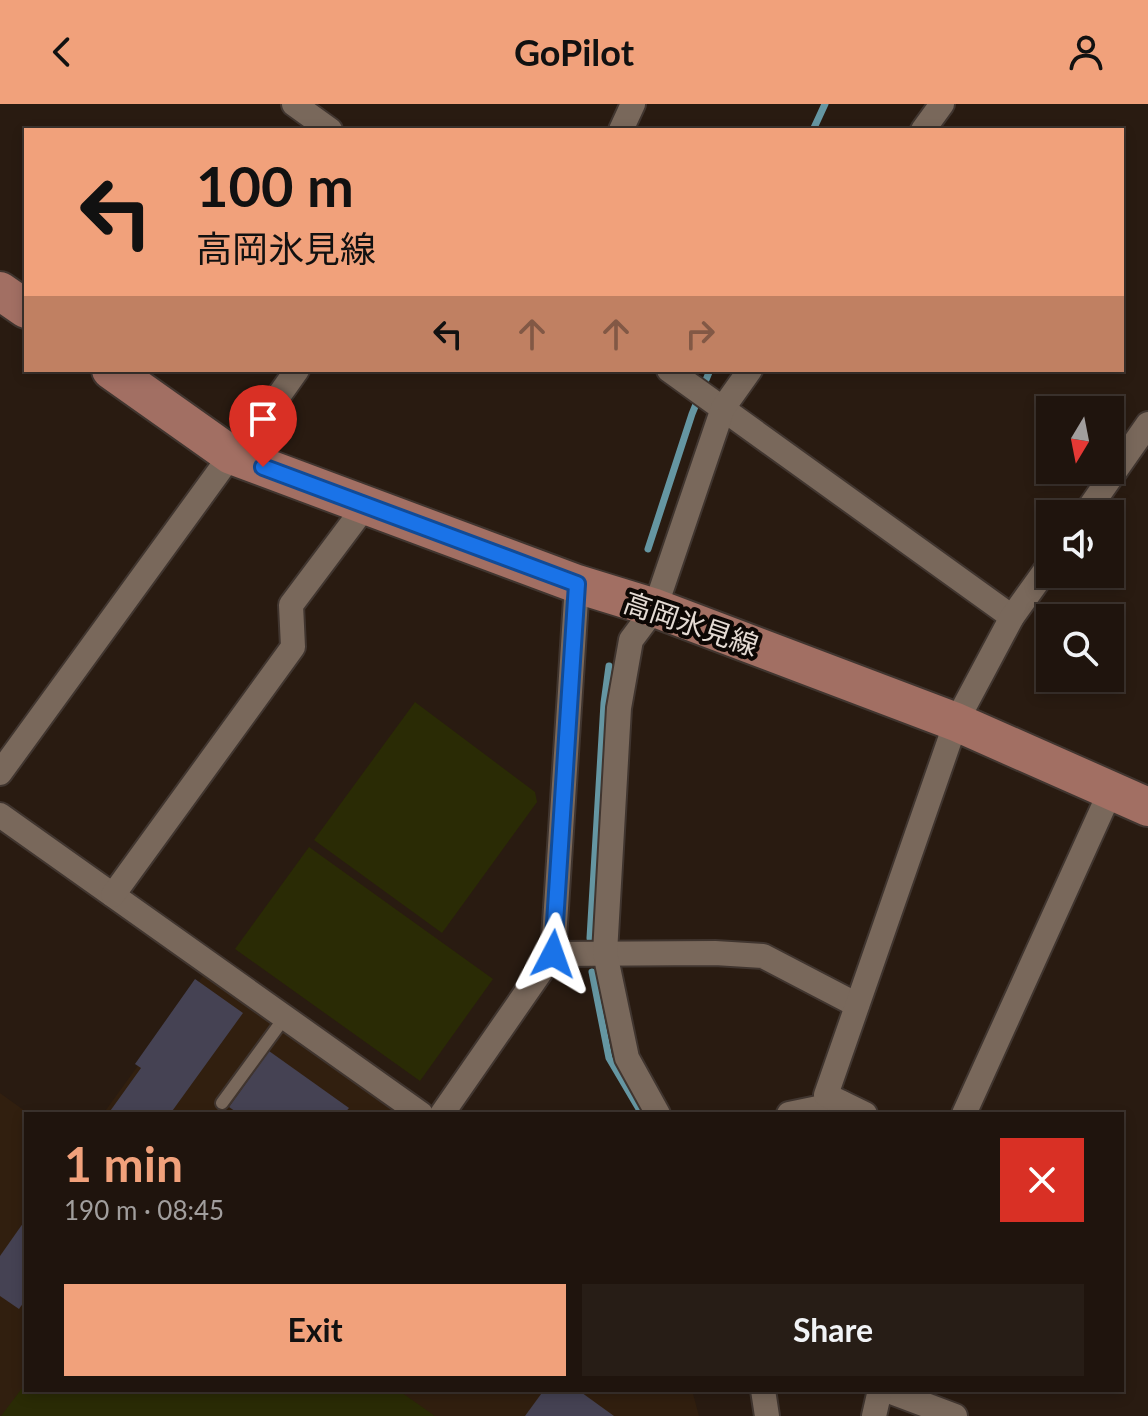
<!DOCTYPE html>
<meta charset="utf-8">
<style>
:root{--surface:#1f140d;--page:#271d16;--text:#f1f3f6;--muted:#a19e9d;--line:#3c332e;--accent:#f1a17b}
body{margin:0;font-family:Lato,"Noto Sans JP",sans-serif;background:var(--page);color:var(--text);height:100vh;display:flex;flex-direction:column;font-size:30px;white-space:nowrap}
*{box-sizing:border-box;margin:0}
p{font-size:26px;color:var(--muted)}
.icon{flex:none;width:44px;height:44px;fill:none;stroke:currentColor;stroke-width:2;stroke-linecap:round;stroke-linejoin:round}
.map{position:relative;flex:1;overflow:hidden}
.sheet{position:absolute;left:24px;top:1008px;width:1100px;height:280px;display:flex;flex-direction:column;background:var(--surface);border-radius:0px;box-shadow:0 4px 12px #0003,0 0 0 2px var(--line)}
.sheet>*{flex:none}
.hud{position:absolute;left:24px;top:24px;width:1100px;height:244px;border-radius:0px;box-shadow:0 4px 12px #0003,0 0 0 2px var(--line);background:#f1a17b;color:#111;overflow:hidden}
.needle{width:52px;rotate:190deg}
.controls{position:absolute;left:1036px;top:292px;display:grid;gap:16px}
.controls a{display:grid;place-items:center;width:88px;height:88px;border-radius:0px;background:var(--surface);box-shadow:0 4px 12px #0003,0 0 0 2px var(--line);font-size:40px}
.pin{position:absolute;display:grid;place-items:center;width:68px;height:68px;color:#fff;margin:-82px -34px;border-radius:50% 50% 50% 0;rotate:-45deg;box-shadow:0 0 8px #0007}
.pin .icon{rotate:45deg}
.me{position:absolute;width:88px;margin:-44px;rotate:4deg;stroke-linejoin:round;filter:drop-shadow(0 0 6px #0008)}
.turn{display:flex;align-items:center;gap:28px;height:168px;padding:0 40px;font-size:36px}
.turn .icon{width:104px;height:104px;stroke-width:2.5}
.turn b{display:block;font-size:56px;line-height:68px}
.lanes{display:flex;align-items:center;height:76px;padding:0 40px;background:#0003;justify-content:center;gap:40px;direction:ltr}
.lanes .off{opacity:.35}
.round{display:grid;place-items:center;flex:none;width:84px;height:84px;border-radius:0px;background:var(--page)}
.summary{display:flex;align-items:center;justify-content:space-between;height:136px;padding:0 40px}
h1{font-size:48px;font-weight:700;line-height:60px;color:var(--accent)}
.button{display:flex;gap:16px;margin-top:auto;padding:16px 40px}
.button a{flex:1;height:92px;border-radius:0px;background:var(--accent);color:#111;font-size:32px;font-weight:700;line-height:92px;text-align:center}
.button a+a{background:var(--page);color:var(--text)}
header{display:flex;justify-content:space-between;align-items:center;height:104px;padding:0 40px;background:var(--accent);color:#111;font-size:36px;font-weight:700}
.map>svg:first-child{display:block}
</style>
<header><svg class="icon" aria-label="back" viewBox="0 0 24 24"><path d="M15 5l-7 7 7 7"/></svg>GoPilot<svg class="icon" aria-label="person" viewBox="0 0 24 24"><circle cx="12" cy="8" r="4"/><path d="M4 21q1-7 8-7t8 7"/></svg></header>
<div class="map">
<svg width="1148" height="1312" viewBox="0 0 1148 1312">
<rect width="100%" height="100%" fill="#291b11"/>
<g fill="#311f0f">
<path d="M 205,869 L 400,1010 L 103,1010 Z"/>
<path d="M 0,989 L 29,1010 L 26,1010 L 26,1286 L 692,1286 L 699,1312 L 0,1312 Z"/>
</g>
<g fill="#2a2b05">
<path d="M 415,598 L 535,688 L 537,698 L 442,829 L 314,736 Z"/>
<path d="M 309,743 L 493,875 L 420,977 L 235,845 Z"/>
<path d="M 26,1279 L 26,1286 L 398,1286 L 435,1312 L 1,1312 Z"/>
</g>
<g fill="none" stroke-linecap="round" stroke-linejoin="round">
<g stroke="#6596a2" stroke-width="7">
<path d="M 813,26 L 825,0"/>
<path d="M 648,445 L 692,310 L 710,266"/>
<path d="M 590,834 L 604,599 L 609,562"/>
<path d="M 592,868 L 609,954 L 642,1010"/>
</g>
</g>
<g fill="#454253">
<path d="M 195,875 L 243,909 L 170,1010 L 108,1010 L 141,964 L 135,960 Z"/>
<path d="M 269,947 L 349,1004 L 344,1010 L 239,1010 L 229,1003 Z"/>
<path d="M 26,1115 L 26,1195 L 19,1205 L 0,1192 L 0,1152 Z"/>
<path d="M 544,1286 L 578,1286 L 614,1312 L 525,1312 Z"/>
</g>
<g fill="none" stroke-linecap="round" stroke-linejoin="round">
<g stroke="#40352f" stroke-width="16">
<path id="lane" d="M 222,999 L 285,913"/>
</g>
<g stroke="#40352f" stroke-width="28">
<g id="street">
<path d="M 294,0 L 330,26"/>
<path d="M 621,26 L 633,0"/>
<path d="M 923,26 L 942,0"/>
<path d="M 669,266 L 1012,513"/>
<path d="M 1085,410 L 1148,320"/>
<path d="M 0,669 L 231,351 L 256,324 L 297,266"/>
<path d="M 0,711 L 421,1010"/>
<path d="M 113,791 L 293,543 L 291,501 L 366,401"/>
<path d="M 553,850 L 715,849 L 763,852 L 857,901"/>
<path d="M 442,1010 L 553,850 L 577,480"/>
<path d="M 658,1010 L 627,954 L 605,849 L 619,604 L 631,536 L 655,504 L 723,304 L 750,266"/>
<path d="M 789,1010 L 842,999"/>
<path d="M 865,1010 L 826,991 L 956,618 L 1012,513 L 1050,460"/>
<path d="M 964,1010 L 1111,686"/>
<path d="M 763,1286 L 767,1312"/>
<path d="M 886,1286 L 955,1312"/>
<path d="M 874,1312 L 880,1286"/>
</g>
</g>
<g stroke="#40352f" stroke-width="42">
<g id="primary">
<path d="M 0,187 L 26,205"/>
<path d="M 111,266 L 231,351 L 577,480 L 655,504 L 956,618 L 1148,703"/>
</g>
</g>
<use href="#lane" stroke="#79685b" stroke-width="12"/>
<use href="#street" stroke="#79685b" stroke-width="24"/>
<use href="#primary" stroke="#a26f63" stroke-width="38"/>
</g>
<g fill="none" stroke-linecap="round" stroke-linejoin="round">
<g stroke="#114b97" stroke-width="20">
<path id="route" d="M 263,363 L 577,480 L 553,850"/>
</g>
<use href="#route" stroke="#1a73e8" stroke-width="14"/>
</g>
<g text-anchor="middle" stroke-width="8" stroke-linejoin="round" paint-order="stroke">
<g font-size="28" fill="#e5dbd4" stroke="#0d0704">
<text transform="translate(691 520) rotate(19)" y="10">高岡氷見線</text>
</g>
</g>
</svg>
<div class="controls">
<a><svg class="needle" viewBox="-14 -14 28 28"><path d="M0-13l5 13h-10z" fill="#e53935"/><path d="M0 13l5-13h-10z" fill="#a19e9d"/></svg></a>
<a><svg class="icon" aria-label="sound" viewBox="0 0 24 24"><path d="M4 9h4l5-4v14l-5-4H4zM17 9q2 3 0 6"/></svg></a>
<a><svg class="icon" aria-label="search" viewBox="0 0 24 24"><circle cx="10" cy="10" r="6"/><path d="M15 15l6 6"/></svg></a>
</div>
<div class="pin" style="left:263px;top:363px;background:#d93025"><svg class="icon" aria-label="arrive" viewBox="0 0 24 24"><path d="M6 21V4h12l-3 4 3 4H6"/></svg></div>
<svg class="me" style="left:553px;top:850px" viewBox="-20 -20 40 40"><path d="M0-17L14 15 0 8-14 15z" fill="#1a73e8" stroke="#fff" stroke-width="4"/></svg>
<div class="hud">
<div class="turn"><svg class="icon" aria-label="left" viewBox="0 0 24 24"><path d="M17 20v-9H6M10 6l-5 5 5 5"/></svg><div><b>100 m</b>高岡氷見線</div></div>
<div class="lanes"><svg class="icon" aria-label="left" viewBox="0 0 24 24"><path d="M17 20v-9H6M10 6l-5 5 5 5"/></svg><svg class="icon off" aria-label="ahead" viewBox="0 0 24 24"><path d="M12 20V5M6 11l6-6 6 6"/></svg><svg class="icon off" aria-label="ahead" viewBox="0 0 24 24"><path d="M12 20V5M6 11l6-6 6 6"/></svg><svg class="icon off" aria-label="right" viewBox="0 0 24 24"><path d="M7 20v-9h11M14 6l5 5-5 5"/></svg></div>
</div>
<section class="sheet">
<div class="summary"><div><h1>1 min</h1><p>190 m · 08:45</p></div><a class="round" style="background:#d93025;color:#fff"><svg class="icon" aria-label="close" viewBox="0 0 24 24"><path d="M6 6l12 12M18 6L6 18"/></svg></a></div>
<div class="button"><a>Exit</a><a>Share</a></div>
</section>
</div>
